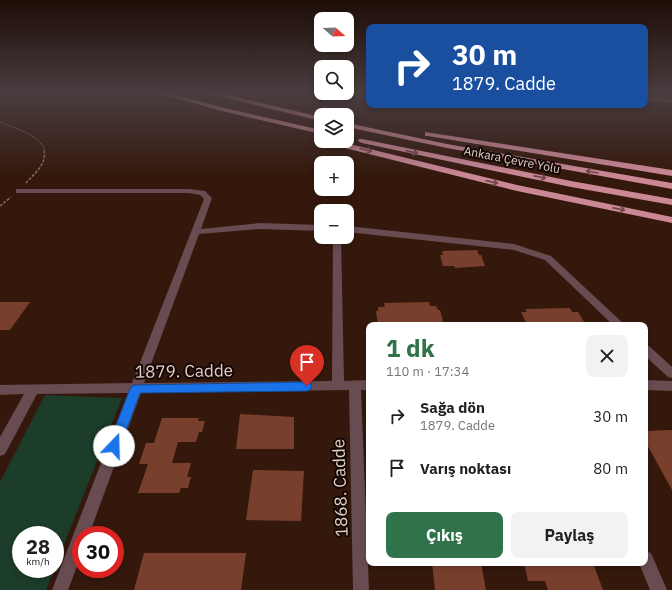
<!DOCTYPE html>
<html lang="tr">
<meta charset="utf-8">
<style>
:root{--surface:#fff;--page:#f2f2f2;--text:#202124;--muted:#757577;--accent:#30734b}
body{margin:0;font-family:"IBM Plex Sans",sans-serif;background:var(--page);color:var(--text);height:100vh;display:flex;flex-direction:column;font-size:15px;white-space:nowrap}
*{box-sizing:border-box;margin:0}
p{font-size:13px;color:var(--muted)}
.icon{flex:none;width:22px;height:22px;fill:none;stroke:currentColor;stroke-width:2;stroke-linecap:round;stroke-linejoin:round}
.map{position:relative;flex:1;overflow:hidden}
.side{position:absolute;left:366px;top:322px;width:282px;height:244px;display:flex;flex-direction:column;background:var(--surface);border-radius:8px;box-shadow:0 2px 6px #0003}
.side>*{flex:none}
.hud{position:absolute;left:366px;top:24px;width:282px;height:84px;border-radius:8px;box-shadow:0 2px 6px #0003;background:#1a4fa0;color:#fff;overflow:hidden}
.needle{width:26px;rotate:109deg}
.fabs{position:absolute;left:314px;top:12px;display:grid;gap:8px}
.fabs a{display:grid;place-items:center;width:40px;height:40px;border-radius:8px;background:var(--surface);box-shadow:0 2px 6px #0003;font-size:20px}
.speed{position:absolute;left:12px;top:526px;display:flex;gap:8px;font-size:20px;font-weight:700;text-align:center}
.speed>*{display:grid;place-content:center;width:52px;height:52px;border-radius:50%;background:var(--surface);box-shadow:0 2px 6px #0003;line-height:1}
.speed small{font-size:10px;font-weight:400}
.speed .limit{border:6px solid #d22;background:#fff;color:#111}
.pin{position:absolute;display:grid;place-items:center;width:34px;height:34px;color:#fff;margin:-41px -17px;border-radius:50% 50% 50% 0;rotate:-45deg;box-shadow:0 0 4px #0007}
.pin .icon{rotate:45deg}
.me{position:absolute;width:44px;margin:-22px;rotate:21deg;stroke-linejoin:round;filter:drop-shadow(0 0 3px #0008)}
.turn{display:flex;align-items:center;gap:14px;height:84px;padding:0 20px;font-size:18px}
.turn .icon{width:52px;height:52px;stroke-width:2.5}
.turn b{display:block;font-size:28px;line-height:34px}
.round{display:grid;place-items:center;flex:none;width:42px;height:42px;border-radius:8px;background:var(--page)}
.head{display:flex;align-items:center;justify-content:space-between;height:68px;padding:0 20px}
h1{font-size:24px;font-weight:700;line-height:30px;color:var(--accent)}
.primary-button{display:flex;gap:8px;margin-top:auto;padding:8px 20px}
.primary-button a{flex:1;height:46px;border-radius:8px;background:var(--accent);color:#fff;font-size:16px;font-weight:700;line-height:46px;text-align:center}
.primary-button a+a{background:var(--page);color:var(--text)}
ul{padding:0;list-style:none}
li{display:flex;align-items:center;gap:12px;height:52px;padding:0 20px}
li div{flex:1}
li b{display:block;font-size:15px}
li em{font-style:normal}
.map>svg:first-child{display:block}
</style>
<div class="map">
<svg width="672" height="590" viewBox="0 0 672 590">
<rect width="100%" height="100%" fill="#34180c"/>
<path fill="#1c3d2a" d="M 45,395 L 122,398 L 55,567 L 55,535 L 21,535 L 21,569 L 54,569 L 46,590 L 0,590 L 0,482 Z"/>
<g fill="#78402c">
<path d="M 477,250 L 479,255 L 481,255 L 485,266 L 455,268 L 454,266 L 443,266 L 440,255 L 443,255 L 442,251 Z"/>
<path d="M 0,302 L 30,302 L 10,330 L 0,330 Z"/>
<path d="M 429,302 L 430,306 L 436,306 L 438,310 L 440,310 L 444,325 L 378,325 L 376,311 L 378,311 L 378,307 L 385,307 L 384,303 Z"/>
<path d="M 570,308 L 572,312 L 578,312 L 586,325 L 527,325 L 521,312 L 527,312 L 525,309 Z"/>
<path d="M 240,414 L 294,417 L 294,449 L 236,449 Z"/>
<path d="M 162,418 L 199,418 L 198,421 L 205,421 L 202,432 L 199,432 L 196,442 L 178,442 L 172,463 L 191,463 L 187,477 L 191,477 L 188,488 L 181,488 L 179,493 L 138,493 L 148,464 L 139,464 L 146,443 L 154,443 Z"/>
<path d="M 672,430 L 672,490 L 645,441 L 645,431 Z"/>
<path d="M 253,470 L 304,471 L 301,521 L 246,520 Z"/>
<path d="M 144,553 L 246,553 L 241,590 L 134,590 Z"/>
<path d="M 432,563 L 481,563 L 486,590 L 435,590 Z"/>
<path d="M 524,563 L 593,563 L 603,590 L 548,590 L 545,581 L 528,581 Z"/>
</g>
<g fill="none" stroke-linecap="round" stroke-linejoin="round">
<path stroke="#846c61" stroke-width="1" stroke-dasharray="2.5 1" stroke-linecap="butt" d="M 0,122 C 14,128 42,135 45,152"/>
<g stroke="#846c61" stroke-width="1.5" stroke-dasharray="3 1.5" stroke-linecap="butt">
<path d="M 26,183 C 34,174 47,164 44,151"/>
<path d="M 0,206 L 11,197"/>
</g>
<g fill="#684c52" fill-rule="evenodd">
<path d="M 645,96 L 672,99 L 672,103 L 645,100 Z"/>
<path d="M 16,189 L 189,189 L 205,191 L 212,198 L 201,229 L 260,223 L 321,225 L 321,231 L 260,229 L 199,234 L 144,383 L 332,381 L 333,237 L 341,237 L 344,381 L 369,380 L 369,390 L 361,390 L 369,590 L 353,590 L 349,390 L 141,393 L 89,535 L 81,535 L 81,556 L 68,590 L 52,590 L 128,393 L 37,394 L 5,454 L 0,456 L 0,437 L 24,394 L 0,395 L 0,385 L 132,383 L 204,199 L 200,195 L 189,193 L 16,193 Z"/>
<path d="M 347,226 L 514,244 L 551,256 L 625,325 L 613,325 L 545,260 L 514,250 L 347,232 Z"/>
<path d="M 645,345 L 649,346 L 672,367 L 672,378 L 668,377 L 645,356 Z"/>
<path d="M 645,380 L 672,381 L 672,391 L 645,390 Z"/>
<path d="M 645,551 L 651,553 L 667,590 L 650,590 L 639,563 L 645,563 Z"/>
</g>
<g fill="#ca8796" fill-rule="evenodd">
<path d="M 153,92 L 164,92 L 229,109 L 321,130 L 321,134 L 226,112 Z"/>
<path d="M 202,92 L 214,92 L 321,117 L 321,121 Z"/>
<path d="M 347,123 L 447,144 L 672,183 L 672,189 L 447,148 L 347,127 Z"/>
<path d="M 425,132 L 672,170 L 672,176 L 428,136 L 425,136 Z"/>
<path d="M 359,139 L 362,139 L 571,181 L 672,199 L 672,205 L 571,187 L 362,143 L 358,141 Z"/>
<path d="M 324,141 L 337,141 L 517,185 L 672,217 L 672,223 L 517,191 L 325,143 Z"/>
</g>
</g>
<defs><path id="oneway-shaft" d="M-6 0H5M1.5-3L5.5 0L1.5 3" fill="none" stroke-width="1.6" stroke-linecap="round" stroke-linejoin="round"/></defs>
<g stroke="#6e474c">
<use href="#oneway-shaft" transform="translate(366 150) rotate(14)"/>
<use href="#oneway-shaft" transform="translate(412 152) rotate(12)"/>
<use href="#oneway-shaft" transform="translate(592 172) rotate(-170)"/>
<use href="#oneway-shaft" transform="translate(540 177) rotate(11)"/>
<use href="#oneway-shaft" transform="translate(492 182) rotate(13)"/>
<use href="#oneway-shaft" transform="translate(619 209) rotate(11)"/>
</g>
<linearGradient id="sky" x2="0" y2="1"><stop stop-color="#1d0d07"/><stop offset="0.53" stop-color="#4a3d40"/><stop offset="1" stop-color="#4a3d40" stop-opacity="0"/></linearGradient>
<rect width="672" height="175" fill="url(#sky)"/>
<path fill="#1a73e8" stroke="#114b97" d="M 307,382 L 311,383 L 312,386 L 311,389 L 307,391 L 140,393 L 119,450 L 114,452 L 110,450 L 108,446 L 130,389 L 132,386 L 136,385 Z"/>
<g text-anchor="middle" stroke-width="4" stroke-linejoin="round" paint-order="stroke">
<g font-size="12" fill="#e2cfc6" stroke="#130703">
<text transform="translate(512 160) rotate(11)" y="4">Ankara Çevre Yolu</text>
</g>
<g font-size="17" fill="#e2cfc6" stroke="#130703">
<text transform="translate(184 371) rotate(-1)" y="6">1879. Cadde</text>
<text transform="translate(340 488) rotate(-92)" y="6">1868. Cadde</text>
</g>
</g>
</svg>
<div class="fabs">
<a><svg class="needle" viewBox="-14 -14 28 28"><path d="M0-13l5 13h-10z" fill="#e53935"/><path d="M0 13l5-13h-10z" fill="#757577"/></svg></a>
<a><svg class="icon" aria-label="search" viewBox="0 0 24 24"><circle cx="10" cy="10" r="6"/><path d="M15 15l6 6"/></svg></a>
<a><svg class="icon" aria-label="layers" viewBox="0 0 24 24"><path d="M12 4l9 5-9 5-9-5zM3 14l9 5 9-5"/></svg></a>
<a>+</a>
<a>−</a>
</div>
<div class="speed"><div>28<small>km/h</small></div><div class="limit">30</div></div>
<div class="pin" style="left:307px;top:386px;background:#d93025"><svg class="icon" aria-label="arrive" viewBox="0 0 24 24"><path d="M6 21V4h12l-3 4 3 4H6"/></svg></div>
<svg class="me" style="left:114px;top:446px" viewBox="-20 -20 40 40"><circle r="19" fill="#fff"/><path d="M0-13L10 11 0 6-10 11z" fill="#1a73e8"/></svg>
<div class="hud">
<div class="turn"><svg class="icon" aria-label="right" viewBox="0 0 24 24"><path d="M7 20v-9h11M14 6l5 5-5 5"/></svg><div><b>30 m</b>1879. Cadde</div></div>
</div>
<section class="side">
<div class="head"><div><h1>1 dk</h1><p>110 m · 17:34</p></div><a class="round"><svg class="icon" aria-label="close" viewBox="0 0 24 24"><path d="M6 6l12 12M18 6L6 18"/></svg></a></div>
<ul>
<li><svg class="icon" aria-label="right" viewBox="0 0 24 24"><path d="M7 20v-9h11M14 6l5 5-5 5"/></svg><div><b>Sağa dön</b><p>1879. Cadde</p></div><em>30 m</em></li>
<li><svg class="icon" aria-label="arrive" viewBox="0 0 24 24"><path d="M6 21V4h12l-3 4 3 4H6"/></svg><div><b>Varış noktası</b></div><em>80 m</em></li>
</ul>
<div class="primary-button"><a>Çıkış</a><a>Paylaş</a></div>
</section>
</div>
